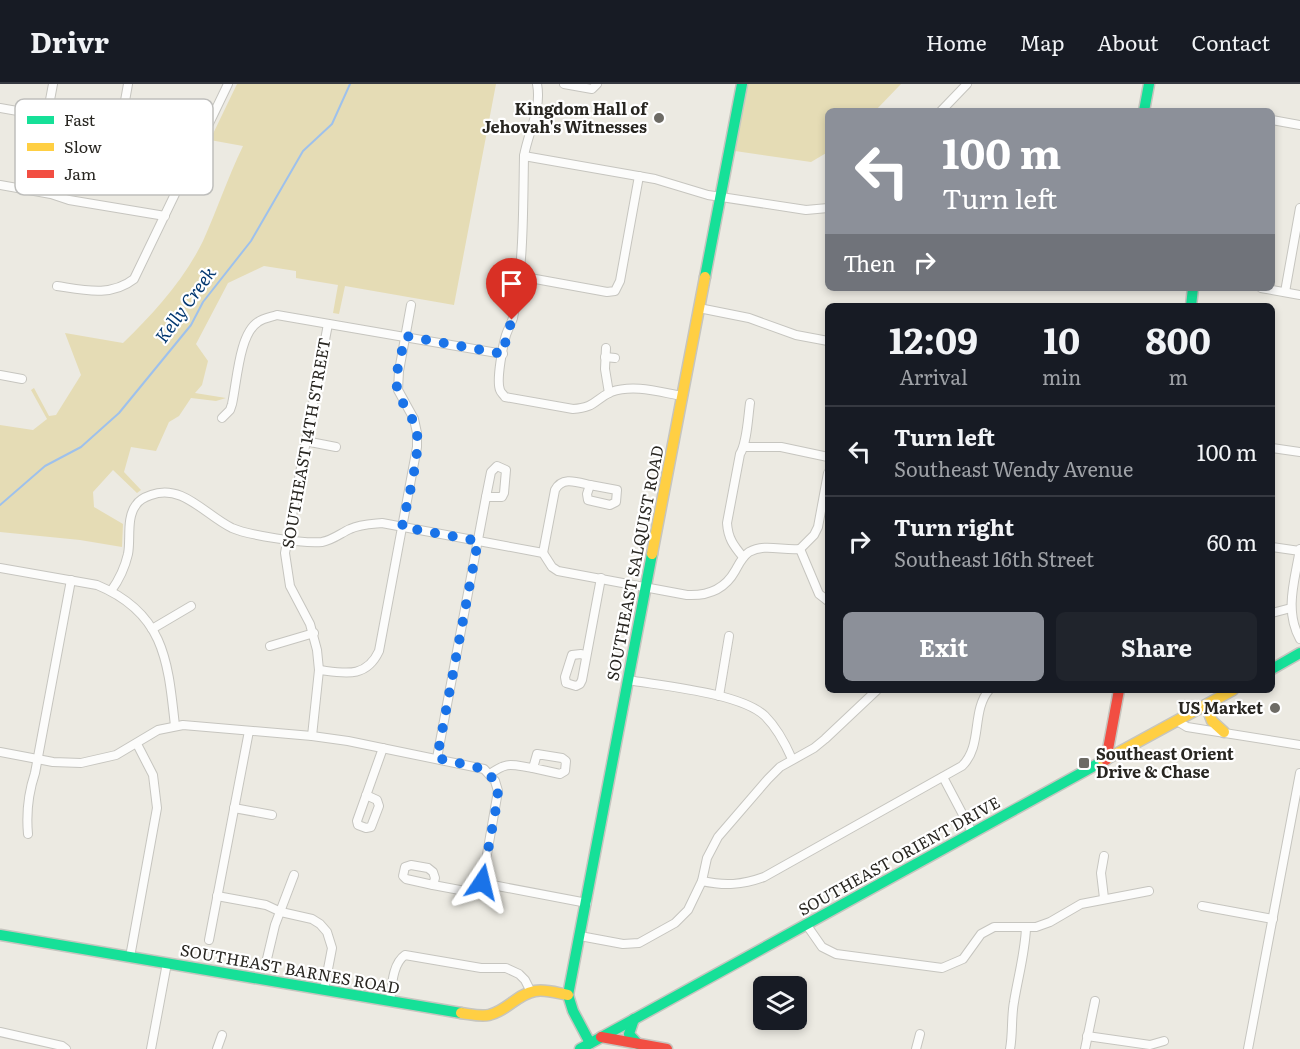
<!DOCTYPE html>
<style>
:root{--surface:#171b24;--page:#20242c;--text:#f1f3f6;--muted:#9ea1a6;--line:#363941;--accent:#8c9099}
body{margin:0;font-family:Literata,serif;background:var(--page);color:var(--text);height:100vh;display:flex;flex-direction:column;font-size:22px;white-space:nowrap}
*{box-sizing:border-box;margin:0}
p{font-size:20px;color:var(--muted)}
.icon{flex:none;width:33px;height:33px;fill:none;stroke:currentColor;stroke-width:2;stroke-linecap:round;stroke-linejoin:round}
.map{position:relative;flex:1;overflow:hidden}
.panel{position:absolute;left:825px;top:219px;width:450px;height:390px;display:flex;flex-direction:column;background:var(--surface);border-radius:9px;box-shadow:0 3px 9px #0003}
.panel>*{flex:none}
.top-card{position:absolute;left:825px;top:24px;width:450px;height:183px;border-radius:9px;box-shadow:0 3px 9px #0003;background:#8c9099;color:#fff;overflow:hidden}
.fabs{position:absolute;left:753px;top:892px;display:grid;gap:12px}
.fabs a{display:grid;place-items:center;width:54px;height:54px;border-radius:9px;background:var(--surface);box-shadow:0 3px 9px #0003;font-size:30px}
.pin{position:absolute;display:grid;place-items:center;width:51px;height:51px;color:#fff;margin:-62px -26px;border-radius:50% 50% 50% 0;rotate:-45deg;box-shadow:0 0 6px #0007}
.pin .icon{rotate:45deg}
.me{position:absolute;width:66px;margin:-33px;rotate:10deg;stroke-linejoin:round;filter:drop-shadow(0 0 4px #0008)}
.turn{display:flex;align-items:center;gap:21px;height:126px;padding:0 18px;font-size:27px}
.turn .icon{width:78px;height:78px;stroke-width:2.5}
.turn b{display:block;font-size:42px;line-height:51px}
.then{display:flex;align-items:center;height:57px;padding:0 18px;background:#0003;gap:12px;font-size:22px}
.eta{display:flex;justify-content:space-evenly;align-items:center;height:102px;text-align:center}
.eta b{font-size:36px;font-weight:700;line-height:42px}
.cta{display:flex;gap:12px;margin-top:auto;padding:12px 18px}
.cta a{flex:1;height:69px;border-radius:9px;background:var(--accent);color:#fff;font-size:24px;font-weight:700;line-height:69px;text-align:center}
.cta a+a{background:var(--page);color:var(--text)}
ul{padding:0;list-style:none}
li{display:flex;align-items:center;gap:18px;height:90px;padding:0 18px;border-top:2px solid var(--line)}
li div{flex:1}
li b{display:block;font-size:22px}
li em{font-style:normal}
header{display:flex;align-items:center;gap:36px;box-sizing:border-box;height:84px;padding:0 30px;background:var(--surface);border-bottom:2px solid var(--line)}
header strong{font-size:28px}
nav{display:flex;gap:33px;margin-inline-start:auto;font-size:21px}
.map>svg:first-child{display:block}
</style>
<header>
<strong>Drivr</strong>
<nav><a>Home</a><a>Map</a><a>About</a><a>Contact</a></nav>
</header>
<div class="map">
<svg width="1300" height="965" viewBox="0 0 1300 965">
<rect width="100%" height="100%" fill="#eceae2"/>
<g fill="#e5dcb5">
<path d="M 237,0 L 496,0 L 454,221 L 345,202 L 339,230 L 333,229 L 338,201 L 296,194 L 296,187 L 264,182 L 228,199 L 196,260 L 208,277 L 202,301 L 195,309 L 226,314 L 216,317 L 191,314 L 179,332 L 169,338 L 156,367 L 131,363 L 124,388 L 141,406 L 137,409 L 113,386 L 93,408 L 94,423 L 123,440 L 122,463 L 80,456 L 0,448 L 0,341 L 33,346 L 47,335 L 31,306 L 34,304 L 49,332 L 56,331 L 81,291 L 65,249 L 123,259 C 154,229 184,196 203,157 C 217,126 228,93 243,62 L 210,56 Z"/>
<path d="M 748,0 L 901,0 L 875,27 L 828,27 L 828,68 L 811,78 L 735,67 Z"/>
</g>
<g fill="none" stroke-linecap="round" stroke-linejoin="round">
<path stroke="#9ec1ec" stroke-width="2" d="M 0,421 L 45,382 L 81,363 L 119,329 L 191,241 L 203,218 L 251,157 L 303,67 L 332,40 L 350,0"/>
<g stroke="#c6c5bf" stroke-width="10">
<g id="street">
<path d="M 537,0 C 542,25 528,48 524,72 C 523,126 524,181 513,234 C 511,240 508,245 506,251 C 503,261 496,296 500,306 C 501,309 503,310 505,313 L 573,325 C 595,324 595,315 611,308 C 634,300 659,308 682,312"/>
<path d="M 564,0 L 592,5 L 597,0"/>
<path d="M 0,24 L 199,59"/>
<path d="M 941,27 L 967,0"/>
<path d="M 47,32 L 53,0"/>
<path d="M 1272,36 L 1300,41"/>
<path d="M 120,45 L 128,0"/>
<path d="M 524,72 L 655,95 L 708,111 L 806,126 L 828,124"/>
<path d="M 0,101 L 51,110 L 69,116 L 165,132"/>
<path d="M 519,192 L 607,208 L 615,207 L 620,197 L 639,92"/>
<path d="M 57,202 C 84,206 111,213 134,195 L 228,0"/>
<path d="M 1261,204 L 1300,211"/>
<path d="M 1285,208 L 1300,124"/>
<path d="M 699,224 L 749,234 L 796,251 L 828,257"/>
<path d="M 606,264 L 605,285 L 609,309"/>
<path d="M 605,273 L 615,274"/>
<path d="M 0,291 L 22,295"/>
<path d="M 222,334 L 230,326 L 232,320 C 237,298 239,250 258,238 C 263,234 271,233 277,231 L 503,270"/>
<path d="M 305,357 L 336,363"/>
<path d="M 744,363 L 781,363 L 828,373"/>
<path d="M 1272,364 L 1300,368"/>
<path d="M 497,382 L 506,386 L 504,409 L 502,413 L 486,413 L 491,388 Z"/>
<path d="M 590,401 L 617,406 L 616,418 L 610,421 L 588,416 L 587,410 Z"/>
<path d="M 1272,463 L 1300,467"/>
<path d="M 800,465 L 814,451 L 818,443 L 828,389"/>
<path d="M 800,465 L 819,510 L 828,517"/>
<path d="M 1300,465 C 1295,496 1284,526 1300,555"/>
<path d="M 543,469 L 555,406 C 562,392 577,398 590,401"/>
<path d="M 743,473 C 733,461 728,454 727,439 L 740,370 C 747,359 748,333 750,319"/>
<path d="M 0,484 L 97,501 C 165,529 168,578 175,642"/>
<path d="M 111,507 C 119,496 125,483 128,470 C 131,455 126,434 136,421 C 139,416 145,413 151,411 C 182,399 205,431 232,444 C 248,451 304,460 322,458 C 333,456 341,449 350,445 C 360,440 371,440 382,439 L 543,469 L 552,483 L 558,487 L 687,511 C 708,512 725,505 735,487 C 739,480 742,473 749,468 C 765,459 783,467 800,465"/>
<path d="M 1272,529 L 1291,524"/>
<path d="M 152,545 L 191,522"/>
<path d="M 270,562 L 314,549"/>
<path d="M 586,572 L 581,570 L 572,571 L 565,593 L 566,599 L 576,602 L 580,600 L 582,596 L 601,494"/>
<path d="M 319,586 C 344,589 366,595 379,567 L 417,363 L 417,349 L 414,335 L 398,306 L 399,287 L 411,221"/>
<path d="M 628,596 C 663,602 741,609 765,632 C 777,644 785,659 792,675"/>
<path d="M 719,612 L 729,552"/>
<path d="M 1177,637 L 1187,643 L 1300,661"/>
<path d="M 312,652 L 319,586 L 317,566 L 310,540 L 290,502 L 285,469 L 328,240"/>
<path d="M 0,668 L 53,678 L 81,679 L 116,671 L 158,646 L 183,641 L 312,652 L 348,657 L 484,685 L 495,697 L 498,707 L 482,799 L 478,805 L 472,807 L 465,807 L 433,801"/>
<path d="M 537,670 L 562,674 L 566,677 L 565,687 L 560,690 L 533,684 Z"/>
<path d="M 437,674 L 486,413"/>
<path d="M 490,690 C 508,677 511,681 533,684"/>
<path d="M 943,693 L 972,748"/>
<path d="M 366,711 L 377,716 L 379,722 L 371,743 L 366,744 L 358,741 L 357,737 L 383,664"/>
<path d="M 234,724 L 272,731"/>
<path d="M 28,750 C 26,728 28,710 35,689 L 71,496"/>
<path d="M 1104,772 L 1101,789 L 1104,814"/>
<path d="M 411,781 L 428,784 L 433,788 L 435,794 L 433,801 L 406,795 L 403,792 L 405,783 Z"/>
<path d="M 702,797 L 707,774 L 718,753 L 768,695 L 780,683 L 814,664 L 825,655 L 877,606"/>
<path d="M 482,799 L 587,819"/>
<path d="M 217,812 L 266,821 L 281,828 L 312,835 L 320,840 L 327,848 L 332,864 L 324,906"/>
<path d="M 1202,822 L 1273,835"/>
<path d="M 806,840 L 822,863 L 836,870 L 942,884 L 963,875 L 981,850 L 994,843 L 1036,843 L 1050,838 L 1081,820 L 1149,807"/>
<path d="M 580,852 L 623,860 L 639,859 L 675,839 L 688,826 L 702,797 C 725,802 742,801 764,793 L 962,682 C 983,662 971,627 989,606"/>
<path d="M 209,856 L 249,647"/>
<path d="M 130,873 L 157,724 L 153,691 L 137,660"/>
<path d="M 266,879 L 275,841 L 294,791"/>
<path d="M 390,917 C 392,903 392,880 405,871 L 481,884 L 506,884 L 519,890 L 525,896 L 531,908"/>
<path d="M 0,948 L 62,962 L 66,965"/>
<path d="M 1087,952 L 1150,961 L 1164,957"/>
<path d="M 151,965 L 167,879"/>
<path d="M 217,965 L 222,951"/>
<path d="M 916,965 L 920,950"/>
<path d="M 1010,965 C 1013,949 1011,934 1014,918 C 1018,893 1025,869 1026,844"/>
<path d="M 1085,965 L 1095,917"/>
<path d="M 1248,965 L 1300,689"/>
</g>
</g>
<g stroke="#c6c5bf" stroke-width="13">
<g id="fast">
<path d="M 1144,27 L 1149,0"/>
<path d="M 705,193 L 742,0"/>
<path d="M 1191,222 L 1193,204"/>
<path d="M 1272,585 L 1300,569"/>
<path d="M 0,851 L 461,929"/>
<path d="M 634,935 L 629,950 L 638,960"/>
<path d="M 590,959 L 573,927 L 568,911 L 652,470"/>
<path d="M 580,965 L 1103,677"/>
</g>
</g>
<g stroke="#c6c5bf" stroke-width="13">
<g id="slow">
<path d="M 652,470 L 705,193"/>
<path d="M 1206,621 L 1212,637 L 1224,648"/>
<path d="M 1103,677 L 1233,606"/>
<path d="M 461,929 C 470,930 480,933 489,931 C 507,927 517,910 535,907 C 546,905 557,909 568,911"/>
</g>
</g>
<g stroke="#c6c5bf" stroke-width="13">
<g id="jam">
<path d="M 1106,676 L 1119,606"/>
<path d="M 601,953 L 667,965"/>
</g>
</g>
<use href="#street" stroke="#fcfcfb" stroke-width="8"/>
<use href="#fast" stroke="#16e098" stroke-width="10"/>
<use href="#slow" stroke="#ffcf43" stroke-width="10"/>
<use href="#jam" stroke="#f24e42" stroke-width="10"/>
</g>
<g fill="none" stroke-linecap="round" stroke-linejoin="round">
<path stroke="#1a73e8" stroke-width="10" stroke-dasharray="0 18" d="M 482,798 L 496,724 L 498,707 L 495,697 L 484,685 L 437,674 L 478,457 L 402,443 C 407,418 420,373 417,350 C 415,334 403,323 398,308 C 393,292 402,268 406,252 L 503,270 L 507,250 L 512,236"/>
</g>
<g fill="#6d6b65" stroke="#fff" stroke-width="2">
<circle cx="659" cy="34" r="6"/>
<circle cx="1275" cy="624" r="6"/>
<rect x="1078" y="673" width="12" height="12" rx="3"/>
</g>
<g text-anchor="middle" stroke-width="4.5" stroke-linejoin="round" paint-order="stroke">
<g font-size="16" font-weight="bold" fill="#282621" stroke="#fff" text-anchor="end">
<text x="647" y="31">Kingdom Hall of<tspan x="647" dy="18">Jehovah's Witnesses</tspan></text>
<text x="1263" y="630">US Market</text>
<text x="1096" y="676" text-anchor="start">Southeast Orient<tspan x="1096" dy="18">Drive &amp; Chase</tspan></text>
</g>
<g font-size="16" fill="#282621" stroke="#fff">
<text transform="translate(306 359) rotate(-80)" y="6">SOUTHEAST 14TH STREET</text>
<text transform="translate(635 479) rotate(-79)" y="6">SOUTHEAST SALQUIST ROAD</text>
<text transform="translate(899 772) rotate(-29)" y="6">SOUTHEAST ORIENT DRIVE</text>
<text transform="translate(290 885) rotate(10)" y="6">SOUTHEAST BARNES ROAD</text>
</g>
<g font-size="18" font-style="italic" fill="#033871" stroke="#fff">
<text transform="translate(186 221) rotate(-54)" y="6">Kelly Creek</text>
</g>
</g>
<rect x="15" y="15" width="198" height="96" rx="9" fill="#fff" stroke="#bebebc" stroke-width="1.5"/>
<rect x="27" y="32" width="27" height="8" fill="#16e098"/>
<rect x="27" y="59" width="27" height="8" fill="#ffcf43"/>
<rect x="27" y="86" width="27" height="8" fill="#f24e42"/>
<g font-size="16" fill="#282621">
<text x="64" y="42">Fast</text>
<text x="64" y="69">Slow</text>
<text x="64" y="96">Jam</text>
</g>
</svg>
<div class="fabs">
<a><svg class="icon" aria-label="layers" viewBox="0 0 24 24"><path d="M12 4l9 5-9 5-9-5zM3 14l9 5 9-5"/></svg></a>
</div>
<div class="pin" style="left:512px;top:236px;background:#d93025"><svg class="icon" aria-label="arrive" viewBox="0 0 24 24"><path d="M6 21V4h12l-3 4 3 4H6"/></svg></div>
<svg class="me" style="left:482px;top:798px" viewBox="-20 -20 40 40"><path d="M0-17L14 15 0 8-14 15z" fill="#1a73e8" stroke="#fff" stroke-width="4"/></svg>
<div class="top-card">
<div class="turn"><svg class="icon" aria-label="left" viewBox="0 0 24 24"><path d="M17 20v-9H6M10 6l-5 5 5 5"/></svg><div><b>100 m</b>Turn left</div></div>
<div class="then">Then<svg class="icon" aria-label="right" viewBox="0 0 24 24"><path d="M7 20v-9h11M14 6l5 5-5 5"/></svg></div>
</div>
<section class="panel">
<div class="eta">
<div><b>12:09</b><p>Arrival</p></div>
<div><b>10</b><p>min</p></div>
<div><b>800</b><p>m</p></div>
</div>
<ul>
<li><svg class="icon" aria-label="left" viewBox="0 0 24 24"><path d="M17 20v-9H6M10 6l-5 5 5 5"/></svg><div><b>Turn left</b><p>Southeast Wendy Avenue</p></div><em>100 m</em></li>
<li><svg class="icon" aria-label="right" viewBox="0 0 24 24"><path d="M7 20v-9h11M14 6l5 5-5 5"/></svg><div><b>Turn right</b><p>Southeast 16th Street</p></div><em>60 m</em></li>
</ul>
<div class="cta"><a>Exit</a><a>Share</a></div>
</section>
</div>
